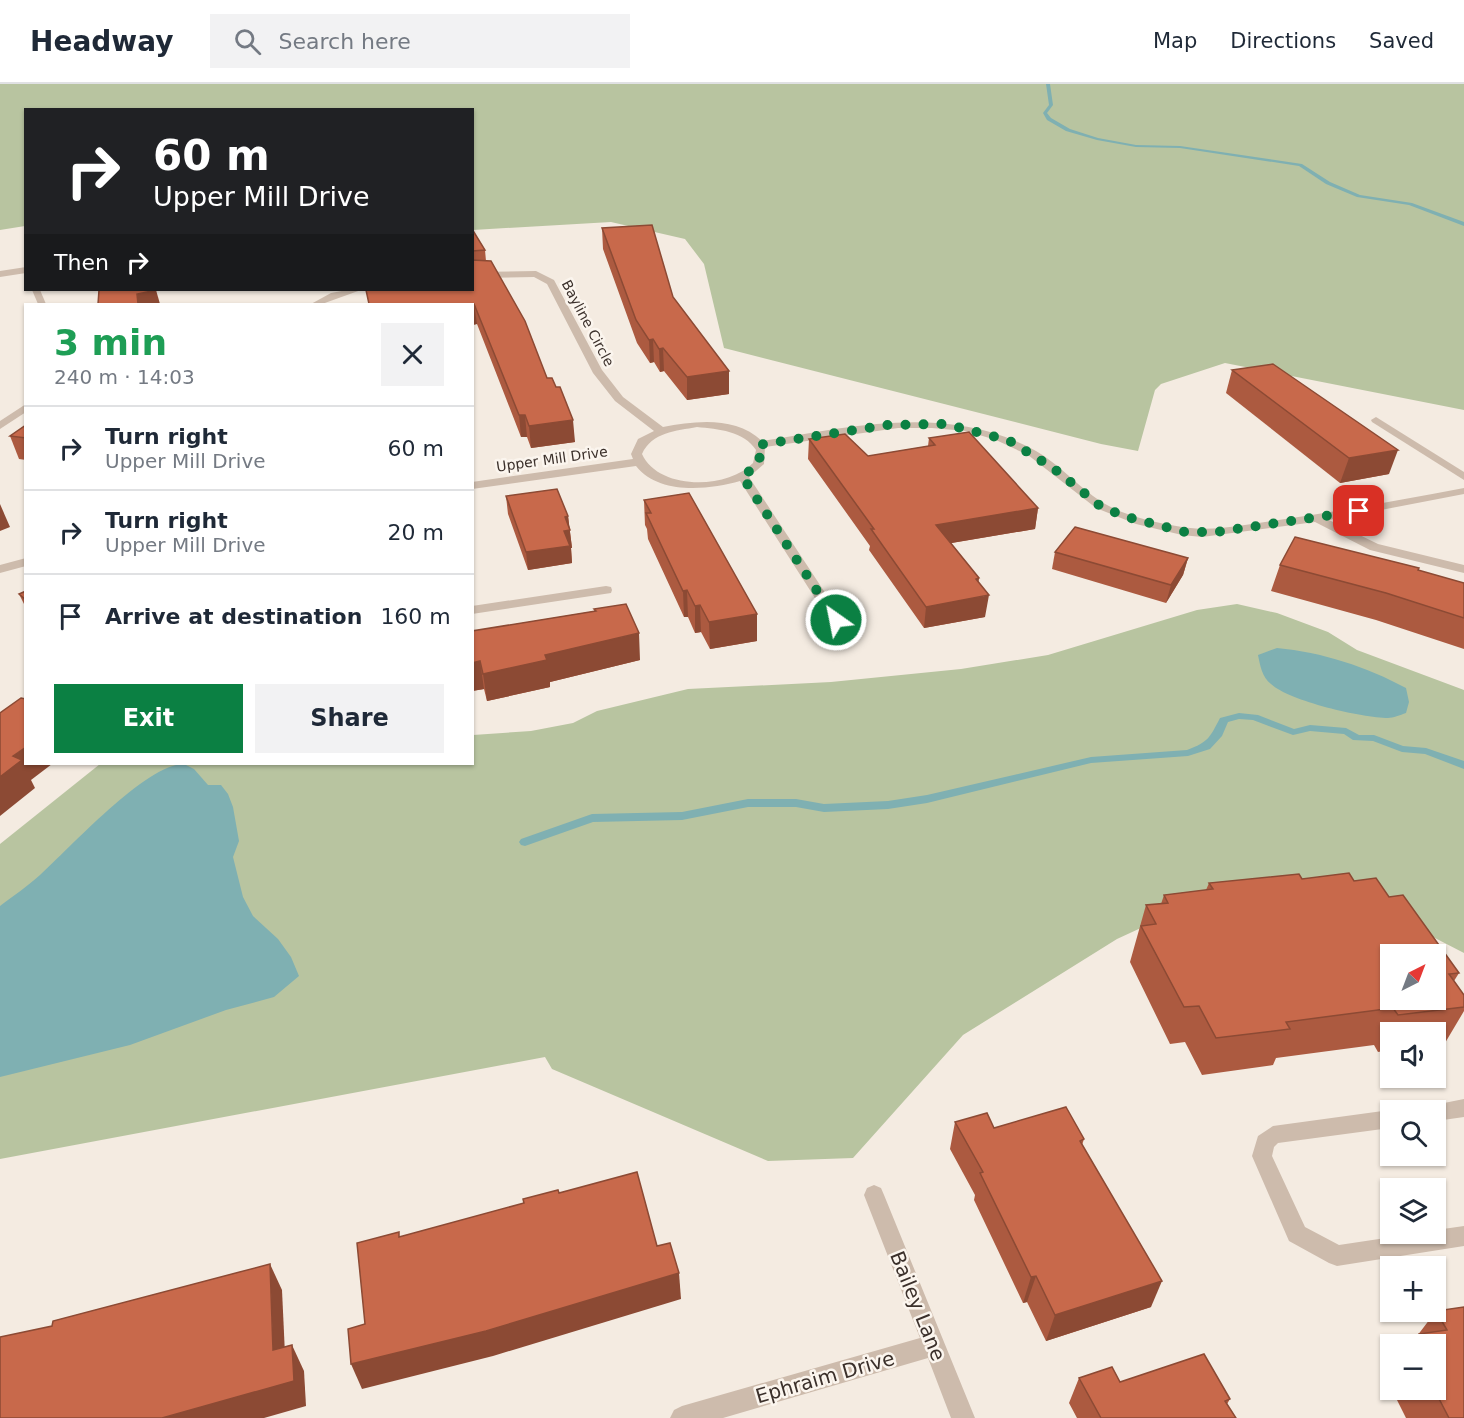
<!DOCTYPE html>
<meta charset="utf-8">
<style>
:root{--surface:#fff;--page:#f2f2f3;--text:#1f2937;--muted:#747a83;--line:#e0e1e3;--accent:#0b8043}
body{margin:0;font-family:"DejaVu Sans",sans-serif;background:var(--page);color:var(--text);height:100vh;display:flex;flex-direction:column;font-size:22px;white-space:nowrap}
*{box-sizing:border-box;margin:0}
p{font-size:20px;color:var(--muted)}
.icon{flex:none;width:33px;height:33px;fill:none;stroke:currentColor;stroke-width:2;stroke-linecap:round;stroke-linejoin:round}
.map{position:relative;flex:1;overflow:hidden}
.side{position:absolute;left:24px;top:219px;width:450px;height:462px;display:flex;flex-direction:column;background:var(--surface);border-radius:0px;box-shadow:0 2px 4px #0004}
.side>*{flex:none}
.hud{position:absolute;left:24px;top:24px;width:450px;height:183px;border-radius:0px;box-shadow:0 2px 4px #0004;background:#202124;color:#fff;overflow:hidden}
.needle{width:39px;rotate:42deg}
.controls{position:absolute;left:1380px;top:860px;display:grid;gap:12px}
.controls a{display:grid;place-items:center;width:66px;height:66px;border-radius:0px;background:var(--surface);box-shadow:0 2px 4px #0004;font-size:30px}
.pin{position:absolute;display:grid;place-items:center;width:51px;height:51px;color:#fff;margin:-26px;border-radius:12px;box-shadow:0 3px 9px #0006}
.me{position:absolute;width:66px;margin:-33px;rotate:327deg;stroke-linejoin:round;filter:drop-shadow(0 0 4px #0008)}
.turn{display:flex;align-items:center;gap:21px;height:126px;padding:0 30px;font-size:27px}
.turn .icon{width:78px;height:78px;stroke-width:2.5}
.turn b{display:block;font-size:42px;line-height:51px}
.then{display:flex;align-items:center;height:57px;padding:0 30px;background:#0003;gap:12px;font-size:22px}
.round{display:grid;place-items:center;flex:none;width:63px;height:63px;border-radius:0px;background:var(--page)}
.overview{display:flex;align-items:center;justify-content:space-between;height:102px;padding:0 30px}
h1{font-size:36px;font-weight:700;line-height:45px;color:#1e9e55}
.cta{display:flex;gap:12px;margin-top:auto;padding:12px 30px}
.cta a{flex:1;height:69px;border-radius:0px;background:var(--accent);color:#fff;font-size:24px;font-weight:700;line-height:69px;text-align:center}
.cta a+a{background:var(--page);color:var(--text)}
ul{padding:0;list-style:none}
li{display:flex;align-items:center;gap:18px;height:84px;padding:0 30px;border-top:2px solid var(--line)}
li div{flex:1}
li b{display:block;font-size:22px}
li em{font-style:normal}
header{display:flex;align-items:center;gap:36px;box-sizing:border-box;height:84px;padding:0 30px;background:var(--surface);border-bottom:2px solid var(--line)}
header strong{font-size:28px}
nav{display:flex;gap:33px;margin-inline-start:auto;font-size:21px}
.search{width:420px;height:54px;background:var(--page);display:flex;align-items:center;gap:15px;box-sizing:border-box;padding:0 21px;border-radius:0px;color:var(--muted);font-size:22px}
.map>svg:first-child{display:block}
</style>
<header>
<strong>Headway</strong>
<div class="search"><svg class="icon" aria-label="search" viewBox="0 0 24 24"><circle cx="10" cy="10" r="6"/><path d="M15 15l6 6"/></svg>Search here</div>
<nav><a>Map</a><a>Directions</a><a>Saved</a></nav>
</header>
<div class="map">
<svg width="1464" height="1334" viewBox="0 0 1464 1334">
<rect width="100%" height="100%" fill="#f4ebe1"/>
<g fill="#b8c4a0">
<path d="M 0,0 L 1464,0 L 1464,326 L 1225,279 L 1161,300 L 1155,306 L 1138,367 L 1101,360 L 724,264 L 704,180 L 685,155 L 611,138 L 473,146 L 472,26 L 26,26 L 25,142 L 0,146 Z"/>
<path d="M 1237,520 L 1277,529 L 1328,548 L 1357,566 L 1464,606 L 1464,869 L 1340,805 L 1182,825 L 1117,855 L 963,951 L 853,1074 L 768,1077 L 552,985 L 545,973 L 0,1075 L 0,760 L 100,680 L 472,680 L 473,651 L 531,647 L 573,639 L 597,627 L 688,605 L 831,598 L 961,585 L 1048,571 L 1197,526 Z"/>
</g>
<g fill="#7fb0b2">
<path d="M 1277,564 C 1322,568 1367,583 1406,604 L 1409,618 L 1406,629 C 1400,631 1393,634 1388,634 C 1363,634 1289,617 1271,600 C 1262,593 1260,581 1258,571 Z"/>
<path d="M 184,680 L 194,685 L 208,701 L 221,701 L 228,710 L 233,723 L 239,757 L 233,773 L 243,813 L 253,832 L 278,855 L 291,873 L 299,892 L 274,913 L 226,926 L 130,961 L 0,993 L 0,822 C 13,812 28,802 40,791 C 69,765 147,679 184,680 Z"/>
</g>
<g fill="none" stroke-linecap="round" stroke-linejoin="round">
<g fill="#7fb0b2" fill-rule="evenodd">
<path d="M 1046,0 L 1050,0 L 1053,21 L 1047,29 L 1051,34 L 1070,45 L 1098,54 L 1136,61 L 1180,62 L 1302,80 L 1330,98 L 1360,111 L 1412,119 L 1464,138 L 1464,142 L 1409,121 L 1357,113 L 1326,100 L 1299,82 L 1180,64 L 1136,63 L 1097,56 L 1066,47 L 1047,36 L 1043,29 L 1049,21 Z"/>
<path d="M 1239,629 L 1258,631 L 1294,645 L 1310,641 L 1346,644 L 1359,651 L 1374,651 L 1403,662 L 1426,664 L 1464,677 L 1464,685 L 1425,670 L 1402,668 L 1373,657 L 1353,656 L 1344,650 L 1310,647 L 1293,651 L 1253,636 L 1239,635 L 1228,638 L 1222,652 L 1210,665 L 1188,672 L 1091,679 L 927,719 L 888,725 L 824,728 L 796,723 L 748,723 L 682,736 L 593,738 L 525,762 L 521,761 L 519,758 L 521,755 L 592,730 L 682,728 L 748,715 L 796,715 L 824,720 L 888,717 L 927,711 L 1091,673 L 1187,666 C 1209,658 1210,653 1220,634 Z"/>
</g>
<g fill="#cdbbac" fill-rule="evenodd">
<path d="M 26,183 L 26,189 L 0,193 L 0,187 Z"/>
<path d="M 536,187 L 554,196 L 602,286 L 623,313 L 663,343 C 696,337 735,332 762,357 C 854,342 950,319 1036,367 C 1057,379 1074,398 1093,412 C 1118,431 1152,438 1182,443 C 1212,448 1242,441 1272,437 C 1336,428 1400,416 1464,404 L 1464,410 L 1329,436 L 1378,460 L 1464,481 L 1464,489 L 1370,466 L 1315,438 L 1202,453 L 1182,451 L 1136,440 L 1096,424 L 1028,371 L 996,356 L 966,347 L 932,344 L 898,344 L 765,363 L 764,380 L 749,393 L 843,536 L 841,539 L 831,539 L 740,397 C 708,406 659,411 636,382 L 472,405 L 472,398 L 633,375 L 631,370 L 638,355 L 654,347 L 615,317 L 593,289 L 547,200 L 534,193 L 472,194 L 472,188 ZM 697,343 C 718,345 744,347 756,366 L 753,379 C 727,406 658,406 642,370 C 652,348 676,347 697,343 Z"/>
<path d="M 32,206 L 40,206 L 46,220 L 38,220 Z"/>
<path d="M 347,206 L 361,206 L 322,220 L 311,220 L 331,209 Z"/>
<path d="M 26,320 L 26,328 L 0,345 L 0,337 Z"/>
<path d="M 1376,333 L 1464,388 L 1464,396 L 1372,338 L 1371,336 Z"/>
<path d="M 26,474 L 26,482 L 0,489 L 0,481 Z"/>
<path d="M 606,502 L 611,503 L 612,506 L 611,509 L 472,530 L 472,522 Z"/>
<path d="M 1464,1015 L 1464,1033 L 1436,1037 L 1436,1026 L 1427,1026 L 1429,1022 Z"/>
<path d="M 1390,1026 L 1390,1044 L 1278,1059 L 1274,1063 L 1272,1072 L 1305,1143 L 1339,1161 L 1419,1149 L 1436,1149 L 1436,1146 L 1464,1142 L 1464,1162 L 1337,1182 L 1329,1179 L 1289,1157 L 1252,1072 L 1258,1052 L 1273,1042 Z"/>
<path d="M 874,1101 L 881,1104 L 884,1111 L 975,1334 L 951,1334 L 928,1274 L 723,1334 L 670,1334 L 674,1326 L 682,1322 L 920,1254 L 864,1111 L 867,1104 Z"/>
</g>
</g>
<g fill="#ac5a40">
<path d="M 602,144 L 673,213 L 729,287 L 729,310 L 687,316 L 664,287 L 660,288 L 654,278 L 650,279 L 637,259 L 603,165 Z"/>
<path d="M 472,145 L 485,166 L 486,177 L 547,294 L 575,358 L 531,364 L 527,353 L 521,353 L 477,240 L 472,241 Z"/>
<path d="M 1232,286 L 1389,390 L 1340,399 L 1226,309 Z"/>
<path d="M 26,341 L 26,376 L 19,375 L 10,352 Z"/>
<path d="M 929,354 L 1038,424 L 1035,445 L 951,459 L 979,494 L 978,498 L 985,533 L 924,544 L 869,466 L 870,462 L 808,375 L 809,355 L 868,372 L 928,362 Z"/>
<path d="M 506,412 L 568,432 L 572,464 L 571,464 L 572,479 L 528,486 L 508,430 Z"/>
<path d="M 644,416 L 757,530 L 757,557 L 710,565 L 701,548 L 695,549 L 688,533 L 684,533 L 648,455 L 647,445 L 645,441 Z"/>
<path d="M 1055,468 L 1188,474 L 1183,491 L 1166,519 L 1052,485 Z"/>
<path d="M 1280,481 L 1418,487 L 1464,499 L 1464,565 L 1376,536 L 1271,507 Z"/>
<path d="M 26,507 L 26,524 L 19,510 Z"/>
<path d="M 594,525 L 640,576 L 550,598 L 550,603 L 487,617 L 484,605 L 472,607 L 472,547 L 595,527 Z"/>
<path d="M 1302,795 L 1354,797 L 1389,813 L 1459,889 L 1454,897 L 1464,911 L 1464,927 L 1445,959 L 1436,960 L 1436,948 L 1390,948 L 1390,966 L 1378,968 L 1374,961 L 1276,974 L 1273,981 L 1202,991 L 1185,958 L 1170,960 L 1130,878 L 1146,821 L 1161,820 L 1164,811 L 1206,806 L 1209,799 Z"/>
<path d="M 955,1038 L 1084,1055 L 1082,1061 L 1151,1223 L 1046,1257 L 1027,1218 L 1023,1219 L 974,1116 L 975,1111 L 950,1065 Z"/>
<path d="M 1464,1223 L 1464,1334 L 1406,1334 L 1397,1316 L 1405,1305 L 1436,1305 L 1436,1260 L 1411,1260 L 1436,1227 Z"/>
<path d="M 1079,1294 L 1120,1298 L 1230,1315 L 1227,1320 L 1236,1334 L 1077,1334 L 1069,1319 Z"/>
</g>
<g fill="#8c4a34">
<path d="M 156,206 L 160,220 L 138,220 L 137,210 Z"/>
<path d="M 474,220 L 477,240 L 472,241 L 472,221 Z"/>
<path d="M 653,255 L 654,278 L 650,279 L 649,256 Z"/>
<path d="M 663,264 L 664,287 L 660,288 L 659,265 Z"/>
<path d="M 729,287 L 729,310 L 687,316 L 687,293 Z"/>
<path d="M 519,331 L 525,331 L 527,353 L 521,353 Z"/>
<path d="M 573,336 L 575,358 L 531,364 L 529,342 Z"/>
<path d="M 1398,366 L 1389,390 L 1340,399 L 1349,374 Z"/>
<path d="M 0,420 L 10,443 L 0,447 Z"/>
<path d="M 1038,424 L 1035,445 L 934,462 L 936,441 Z"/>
<path d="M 568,432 L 572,464 L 571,464 L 572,479 L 528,486 L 526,468 L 564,447 L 565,433 Z"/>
<path d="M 1188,474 L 1183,491 L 1166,519 L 1171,501 Z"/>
<path d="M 979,494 L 976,514 L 989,511 L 985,533 L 924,544 L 926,523 L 976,495 Z"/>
<path d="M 687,506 L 688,533 L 684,533 L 683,507 Z"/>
<path d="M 700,521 L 701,548 L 695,549 L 695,522 Z"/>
<path d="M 757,530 L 757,557 L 710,565 L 709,538 Z"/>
<path d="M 639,549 L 640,576 L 550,598 L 550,603 L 487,617 L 483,590 L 545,571 Z"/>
<path d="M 480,577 L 484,605 L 472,607 L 472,579 Z"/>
<path d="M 26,663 L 26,680 L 52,680 L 31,696 L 35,704 L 0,732 L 0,693 L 13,672 Z"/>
<path d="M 270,1180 L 282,1206 L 286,1292 L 273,1266 Z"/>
<path d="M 679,1189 L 681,1215 L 493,1272 L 362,1305 L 351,1280 Z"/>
<path d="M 1036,1192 L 1027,1218 L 1023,1219 L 1031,1193 Z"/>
<path d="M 1162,1197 L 1151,1223 L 1046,1257 L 1055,1231 Z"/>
<path d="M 292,1261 L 304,1287 L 306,1322 L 264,1334 L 162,1334 Z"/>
</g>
<g fill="#c8694b" stroke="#8c4a34" stroke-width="1.5" fill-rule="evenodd">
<path d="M 652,141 L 673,213 L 729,287 L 687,293 L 663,264 L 659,265 L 653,255 L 649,256 L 636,236 L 602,144 Z"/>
<path d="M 472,145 L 485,166 L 472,167 Z"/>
<path d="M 472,176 L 491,177 L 525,237 L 547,294 L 552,294 L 556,303 L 560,303 L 573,336 L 529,342 L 525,331 L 519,331 L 474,220 L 369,220 L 366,206 L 472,206 Z"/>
<path d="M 99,206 L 156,206 L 137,210 L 138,220 L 98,220 Z"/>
<path d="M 1273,280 L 1398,366 L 1349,374 L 1232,286 Z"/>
<path d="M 26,341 L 26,354 L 10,352 Z"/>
<path d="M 969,348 L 1038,424 L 936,441 L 979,494 L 976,495 L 989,511 L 926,523 L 871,445 L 874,445 L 809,355 L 845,350 L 868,372 L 935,361 L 929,354 Z"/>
<path d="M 557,405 L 568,432 L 565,433 L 570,446 L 564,447 L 570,462 L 526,468 L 506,412 Z"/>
<path d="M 689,409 L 757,530 L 709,538 L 700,521 L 695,522 L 687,506 L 683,507 L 646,429 L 651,429 L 644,416 Z"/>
<path d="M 1075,443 L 1188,474 L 1171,501 L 1055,468 Z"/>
<path d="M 1295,453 L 1419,484 L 1418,486 L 1464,499 L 1464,534 L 1386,509 L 1280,481 Z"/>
<path d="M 26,507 L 26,516 L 19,510 Z"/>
<path d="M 626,520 L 639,549 L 545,571 L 547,576 L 483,590 L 480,577 L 472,579 L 472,547 L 596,527 L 594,525 Z"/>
<path d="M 21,614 L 26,615 L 26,663 L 13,672 L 22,676 L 0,693 L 0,629 Z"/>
<path d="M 1349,789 L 1354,797 L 1376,794 L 1389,813 L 1403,811 L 1459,889 L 1449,890 L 1464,911 L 1464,923 L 1398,931 L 1393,924 L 1286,938 L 1290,945 L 1216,954 L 1199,922 L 1184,923 L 1141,842 L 1156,840 L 1146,821 L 1168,819 L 1164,811 L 1213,805 L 1209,799 L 1299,790 L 1302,795 ZM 1390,870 L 1436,870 L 1436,915 L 1390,915 Z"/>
<path d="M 1066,1023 L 1084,1055 L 1080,1057 L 1162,1197 L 1055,1231 L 1036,1192 L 1031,1193 L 980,1089 L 983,1088 L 955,1038 L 987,1029 L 994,1044 Z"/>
<path d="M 637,1088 L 657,1162 L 670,1159 L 679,1189 L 486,1247 L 351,1280 L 348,1245 L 365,1240 L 357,1159 L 399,1148 L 399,1153 L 524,1119 L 523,1115 L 558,1106 L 559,1109 Z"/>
<path d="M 270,1180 L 273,1266 L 292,1261 L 294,1297 L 162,1334 L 0,1334 L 0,1253 L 52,1242 L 53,1237 Z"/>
<path d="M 1464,1223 L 1464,1334 L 1449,1334 L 1434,1305 L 1436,1305 L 1436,1260 L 1424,1260 L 1419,1250 L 1447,1246 L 1436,1227 Z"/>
<path d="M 1204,1270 L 1230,1315 L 1225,1317 L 1236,1334 L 1101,1334 L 1079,1294 L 1112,1283 L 1120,1298 Z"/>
</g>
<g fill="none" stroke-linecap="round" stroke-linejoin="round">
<path stroke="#0b8043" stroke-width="10" stroke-dasharray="0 18" d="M 836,536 L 742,392 C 755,384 764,377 758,361 L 887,341 L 945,340 L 1008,356 L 1053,384 L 1099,421 L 1123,432 L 1185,448 L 1216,448 L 1359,427"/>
</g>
<g text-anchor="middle" stroke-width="5" stroke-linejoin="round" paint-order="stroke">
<g font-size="14" fill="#3b302b" stroke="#fbf5ee">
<text transform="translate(588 239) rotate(62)" y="5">Bayline Circle</text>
<text transform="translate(552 375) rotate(-8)" y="5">Upper Mill Drive</text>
</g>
<g font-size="20" fill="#3b302b" stroke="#fbf5ee">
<text transform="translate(918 1222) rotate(68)" y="7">Bailey Lane</text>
<text transform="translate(825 1293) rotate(-16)" y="7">Ephraim Drive</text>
</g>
</g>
</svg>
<div class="controls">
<a><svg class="needle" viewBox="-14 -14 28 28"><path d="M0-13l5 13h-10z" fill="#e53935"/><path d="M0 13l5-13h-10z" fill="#747a83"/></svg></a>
<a><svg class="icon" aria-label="sound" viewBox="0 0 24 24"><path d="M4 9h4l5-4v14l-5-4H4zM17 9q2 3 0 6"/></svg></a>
<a><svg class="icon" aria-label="search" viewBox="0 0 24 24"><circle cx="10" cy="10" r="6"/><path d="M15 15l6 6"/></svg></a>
<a><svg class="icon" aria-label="layers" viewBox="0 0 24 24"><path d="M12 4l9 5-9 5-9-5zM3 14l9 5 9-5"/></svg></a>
<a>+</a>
<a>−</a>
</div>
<div class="pin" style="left:1359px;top:427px;background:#d93025"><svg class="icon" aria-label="arrive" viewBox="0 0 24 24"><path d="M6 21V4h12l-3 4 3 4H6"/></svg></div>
<svg class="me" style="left:836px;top:536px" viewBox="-20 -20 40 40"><circle r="17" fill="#0b8043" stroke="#fff" stroke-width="3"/><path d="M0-11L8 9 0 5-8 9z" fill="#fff"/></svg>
<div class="hud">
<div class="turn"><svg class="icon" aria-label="right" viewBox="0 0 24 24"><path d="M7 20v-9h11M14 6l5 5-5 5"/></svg><div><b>60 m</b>Upper Mill Drive</div></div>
<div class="then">Then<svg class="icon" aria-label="right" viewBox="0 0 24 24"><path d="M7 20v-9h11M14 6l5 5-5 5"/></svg></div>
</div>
<section class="side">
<div class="overview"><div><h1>3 min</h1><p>240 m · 14:03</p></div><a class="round"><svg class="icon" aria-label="close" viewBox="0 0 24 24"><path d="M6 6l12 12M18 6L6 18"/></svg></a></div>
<ul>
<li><svg class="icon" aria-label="right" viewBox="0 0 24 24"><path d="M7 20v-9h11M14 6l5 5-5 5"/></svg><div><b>Turn right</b><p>Upper Mill Drive</p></div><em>60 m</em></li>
<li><svg class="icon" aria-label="right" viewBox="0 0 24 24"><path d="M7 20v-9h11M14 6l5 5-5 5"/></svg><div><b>Turn right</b><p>Upper Mill Drive</p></div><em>20 m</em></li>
<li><svg class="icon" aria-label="arrive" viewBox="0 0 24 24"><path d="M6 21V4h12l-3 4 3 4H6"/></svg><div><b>Arrive at destination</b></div><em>160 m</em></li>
</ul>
<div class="cta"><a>Exit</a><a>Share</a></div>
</section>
</div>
